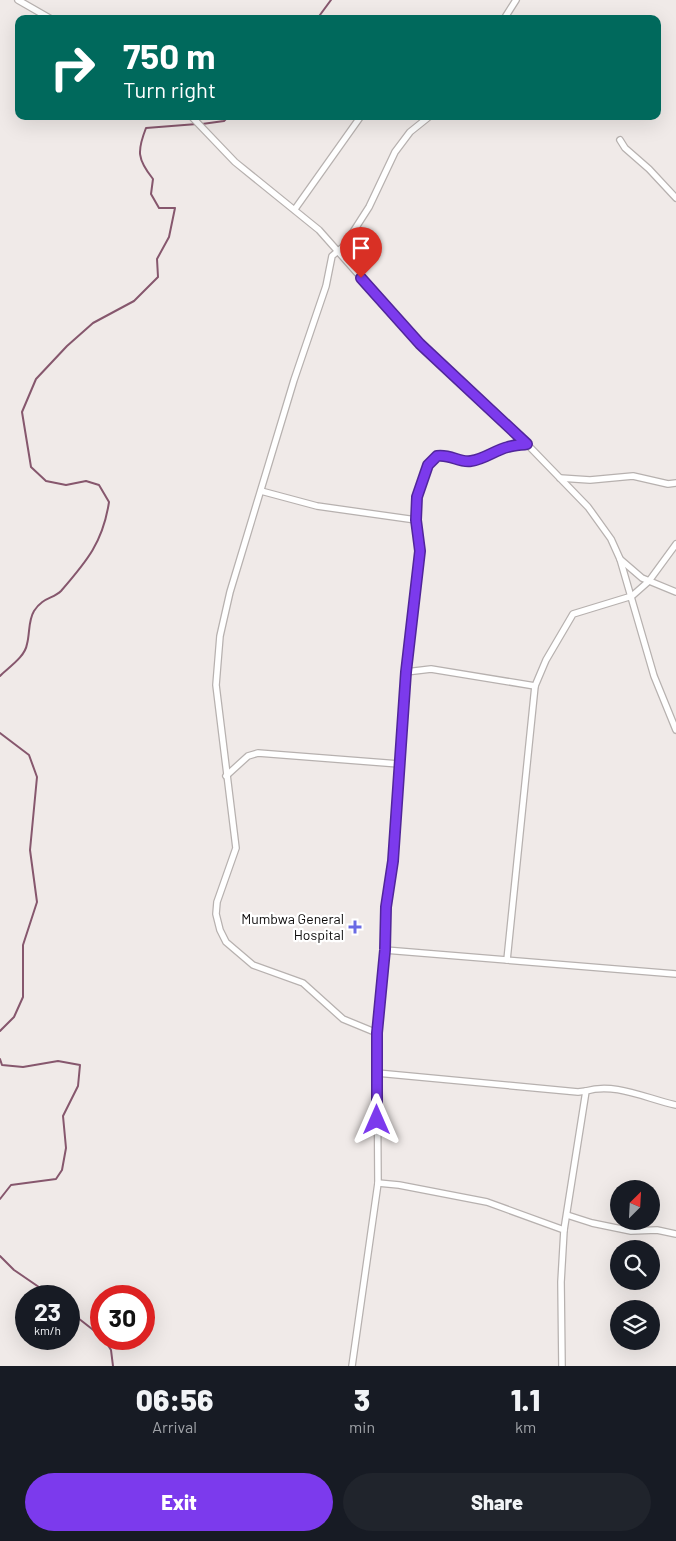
<!DOCTYPE html>
<style>
:root{--surface:#171b24;--page:#20242c;--text:#f1f3f6;--muted:#9ea1a6;--accent:#7c3aed}
body{margin:0;font-family:Barlow,sans-serif;background:var(--page);color:var(--text);height:100vh;display:flex;flex-direction:column;font-size:19px;white-space:nowrap}
*{box-sizing:border-box;margin:0}
p{font-size:16px;color:var(--muted)}
.icon{flex:none;width:28px;height:28px;fill:none;stroke:currentColor;stroke-width:2;stroke-linecap:round;stroke-linejoin:round}
.map{position:relative;height:1366px;overflow:hidden}
.drawer{display:flex;flex-direction:column;background:var(--surface);flex:1}
.drawer>*{flex:none}
.hud{position:absolute;left:15px;top:15px;width:646px;height:105px;border-radius:10px;box-shadow:0 5px 20px #0002;background:#00695c;color:#fff;overflow:hidden}
.needle{width:32px;rotate:24deg}
.tools{position:absolute;left:610px;top:1180px;display:grid;gap:10px}
.tools a{display:grid;place-items:center;width:50px;height:50px;border-radius:50%;background:var(--surface);box-shadow:0 5px 20px #0002;font-size:25px}
.speed{position:absolute;left:15px;top:1285px;display:flex;gap:10px;font-size:25px;font-weight:700;text-align:center}
.speed>*{display:grid;place-content:center;width:65px;height:65px;border-radius:50%;background:var(--surface);box-shadow:0 5px 20px #0002;line-height:1}
.speed small{font-size:12px;font-weight:400}
.speed .limit{border:8px solid #d22;background:#fff;color:#111}
.pin{position:absolute;display:grid;place-items:center;width:42px;height:42px;color:#fff;margin:-51px -21px;border-radius:50% 50% 50% 0;rotate:-45deg;box-shadow:0 0 5px #0007}
.pin .icon{rotate:45deg}
.me{position:absolute;width:55px;margin:-28px;rotate:0deg;stroke-linejoin:round;filter:drop-shadow(0 0 4px #0008)}
.turn{display:flex;align-items:center;gap:18px;height:105px;padding:0 25px;font-size:22px}
.turn .icon{width:65px;height:65px;stroke-width:2.5}
.turn b{display:block;font-size:35px;line-height:42px}
.eta{display:flex;justify-content:space-evenly;align-items:center;height:85px;text-align:center}
.eta b{font-size:30px;font-weight:800;line-height:35px}
.button{display:flex;gap:10px;margin-top:auto;padding:10px 25px}
.button a{flex:1;height:58px;border-radius:30px;background:var(--accent);color:#fff;font-size:20px;font-weight:800;line-height:58px;text-align:center}
.button a+a{background:var(--page);color:var(--text)}
.map>svg:first-child{display:block}
</style>
<div class="map">
<svg width="676" height="1366" viewBox="0 0 676 1366">
<rect width="100%" height="100%" fill="#f0eae8"/>
<g fill="none" stroke-linecap="round" stroke-linejoin="round">
<g stroke="#86576d" stroke-width="2">
<path d="M 317,19 L 331,0"/>
<path d="M 202,124 L 224,121 L 229,116"/>
<path d="M 0,676 C 9,667 25,657 27,644 C 30,633 28,621 34,611 C 43,597 53,599 61,591 C 87,561 103,542 109,502 L 99,485 L 86,481 L 66,485 L 46,481 L 31,467 L 22,412 L 36,379 L 67,346 L 93,323 L 134,301 L 158,277 L 157,259 L 169,237 L 175,208 L 159,208 L 151,194 L 153,179 C 137,159 137,151 146,128 L 197,124"/>
<path d="M 0,733 L 29,755 L 37,777 L 30,850 L 37,902 L 23,945 L 23,997 L 14,1017 L 0,1031"/>
<path d="M 0,1059 L 2,1065 L 23,1067 L 58,1061 L 80,1065 L 78,1086 L 63,1116 L 66,1148 L 62,1170 L 56,1179 L 11,1185 L 0,1199"/>
<path d="M 0,1256 L 14,1270 L 52,1296"/>
<path d="M 69,1311 L 101,1336"/>
<path d="M 104,1339 L 111,1350 L 113,1366"/>
</g>
<g stroke="#b7b1af" stroke-width="8">
<g id="street">
<path d="M 18,0 L 51,19"/>
<path d="M 504,19 L 516,0"/>
<path d="M 191,116 L 235,162 L 319,230 L 420,344 L 524,441 L 588,507 L 611,539 L 620,559 L 642,578 L 676,592"/>
<path d="M 620,140 L 625,148 L 649,169 L 676,198"/>
<path d="M 295,209 L 361,116"/>
<path d="M 560,478 L 590,480 L 633,476 L 668,484 L 676,483"/>
<path d="M 261,491 L 317,506 L 416,520"/>
<path d="M 620,559 L 654,676 L 676,730"/>
<path d="M 406,672 L 431,669 L 535,686"/>
<path d="M 226,776 L 248,756 L 258,753 L 399,764"/>
<path d="M 385,950 L 676,974"/>
<path d="M 507,960 L 535,686 L 546,660 L 573,614 L 632,596 L 649,581 L 676,544"/>
<path d="M 377,1033 L 343,1019 L 303,983 L 253,965 L 226,942 L 220,930 L 216,914 L 217,902 L 236,848 L 216,685 L 220,636 L 230,592 L 294,380 L 326,286 L 332,256 L 344,246 L 369,207 L 395,152 L 410,132 L 430,116"/>
<path d="M 377,1073 L 578,1092 L 586,1091"/>
<path d="M 378,1183 L 399,1185 L 487,1202 L 564,1230 L 561,1282 L 562,1366"/>
<path d="M 567,1215 L 592,1223 L 631,1231 L 657,1230 L 676,1234"/>
<path d="M 564,1230 L 586,1091 C 615,1082 647,1099 676,1105"/>
<path d="M 352,1366 L 378,1183 L 377,1033 L 385,950 L 387,907 L 393,861 L 406,672 L 420,551 L 416,520 L 417,497 L 428,465 L 437,456 C 451,454 459,463 471,461 C 485,459 495,450 508,447 C 514,445 521,445 527,444"/>
</g>
</g>
<use href="#street" stroke="#fff" stroke-width="5.5"/>
</g>
<g fill="none" stroke-linecap="round" stroke-linejoin="round">
<g stroke="#51269a" stroke-width="12">
<path id="route" d="M 361,278 L 420,344 L 527,444 C 521,445 514,445 508,447 C 495,450 485,459 471,461 C 459,463 451,454 437,456 L 428,465 L 417,497 L 416,520 L 420,551 L 406,672 L 393,861 L 386,907 L 385,950 L 377,1033 L 377,1120"/>
</g>
<use href="#route" stroke="#7c3aed" stroke-width="9"/>
</g>
<path fill="#6a6ae4" stroke="#fff" stroke-width="2" d="M352.5 919.5h5v5h5v5h-5v5h-5v-5h-5v-5h5z"/>
<g text-anchor="middle" stroke-width="4.5" stroke-linejoin="round" paint-order="stroke">
<g font-size="14" fill="#0d0b0b" stroke="#fff" text-anchor="end">
<text x="344" y="924">Mumbwa General<tspan x="344" dy="16">Hospital</tspan></text>
</g>
</g>
</svg>
<div class="tools">
<a><svg class="needle" viewBox="-14 -14 28 28"><path d="M0-13l5 13h-10z" fill="#e53935"/><path d="M0 13l5-13h-10z" fill="#9ea1a6"/></svg></a>
<a><svg class="icon" aria-label="search" viewBox="0 0 24 24"><circle cx="10" cy="10" r="6"/><path d="M15 15l6 6"/></svg></a>
<a><svg class="icon" aria-label="layers" viewBox="0 0 24 24"><path d="M12 4l9 5-9 5-9-5zM3 14l9 5 9-5"/></svg></a>
</div>
<div class="speed"><div>23<small>km/h</small></div><div class="limit">30</div></div>
<div class="pin" style="left:361px;top:278px;background:#d93025"><svg class="icon" aria-label="arrive" viewBox="0 0 24 24"><path d="M6 21V4h12l-3 4 3 4H6"/></svg></div>
<svg class="me" style="left:377px;top:1120px" viewBox="-20 -20 40 40"><path d="M0-17L14 15 0 8-14 15z" fill="#7c3aed" stroke="#fff" stroke-width="4"/></svg>
<div class="hud">
<div class="turn"><svg class="icon" aria-label="right" viewBox="0 0 24 24"><path d="M7 20v-9h11M14 6l5 5-5 5"/></svg><div><b>750 m</b>Turn right</div></div>
</div>
</div>
<section class="drawer">
<div class="eta">
<div><b>06:56</b><p>Arrival</p></div>
<div><b>3</b><p>min</p></div>
<div><b>1.1</b><p>km</p></div>
</div>
<div class="button"><a>Exit</a><a>Share</a></div>
</section>
